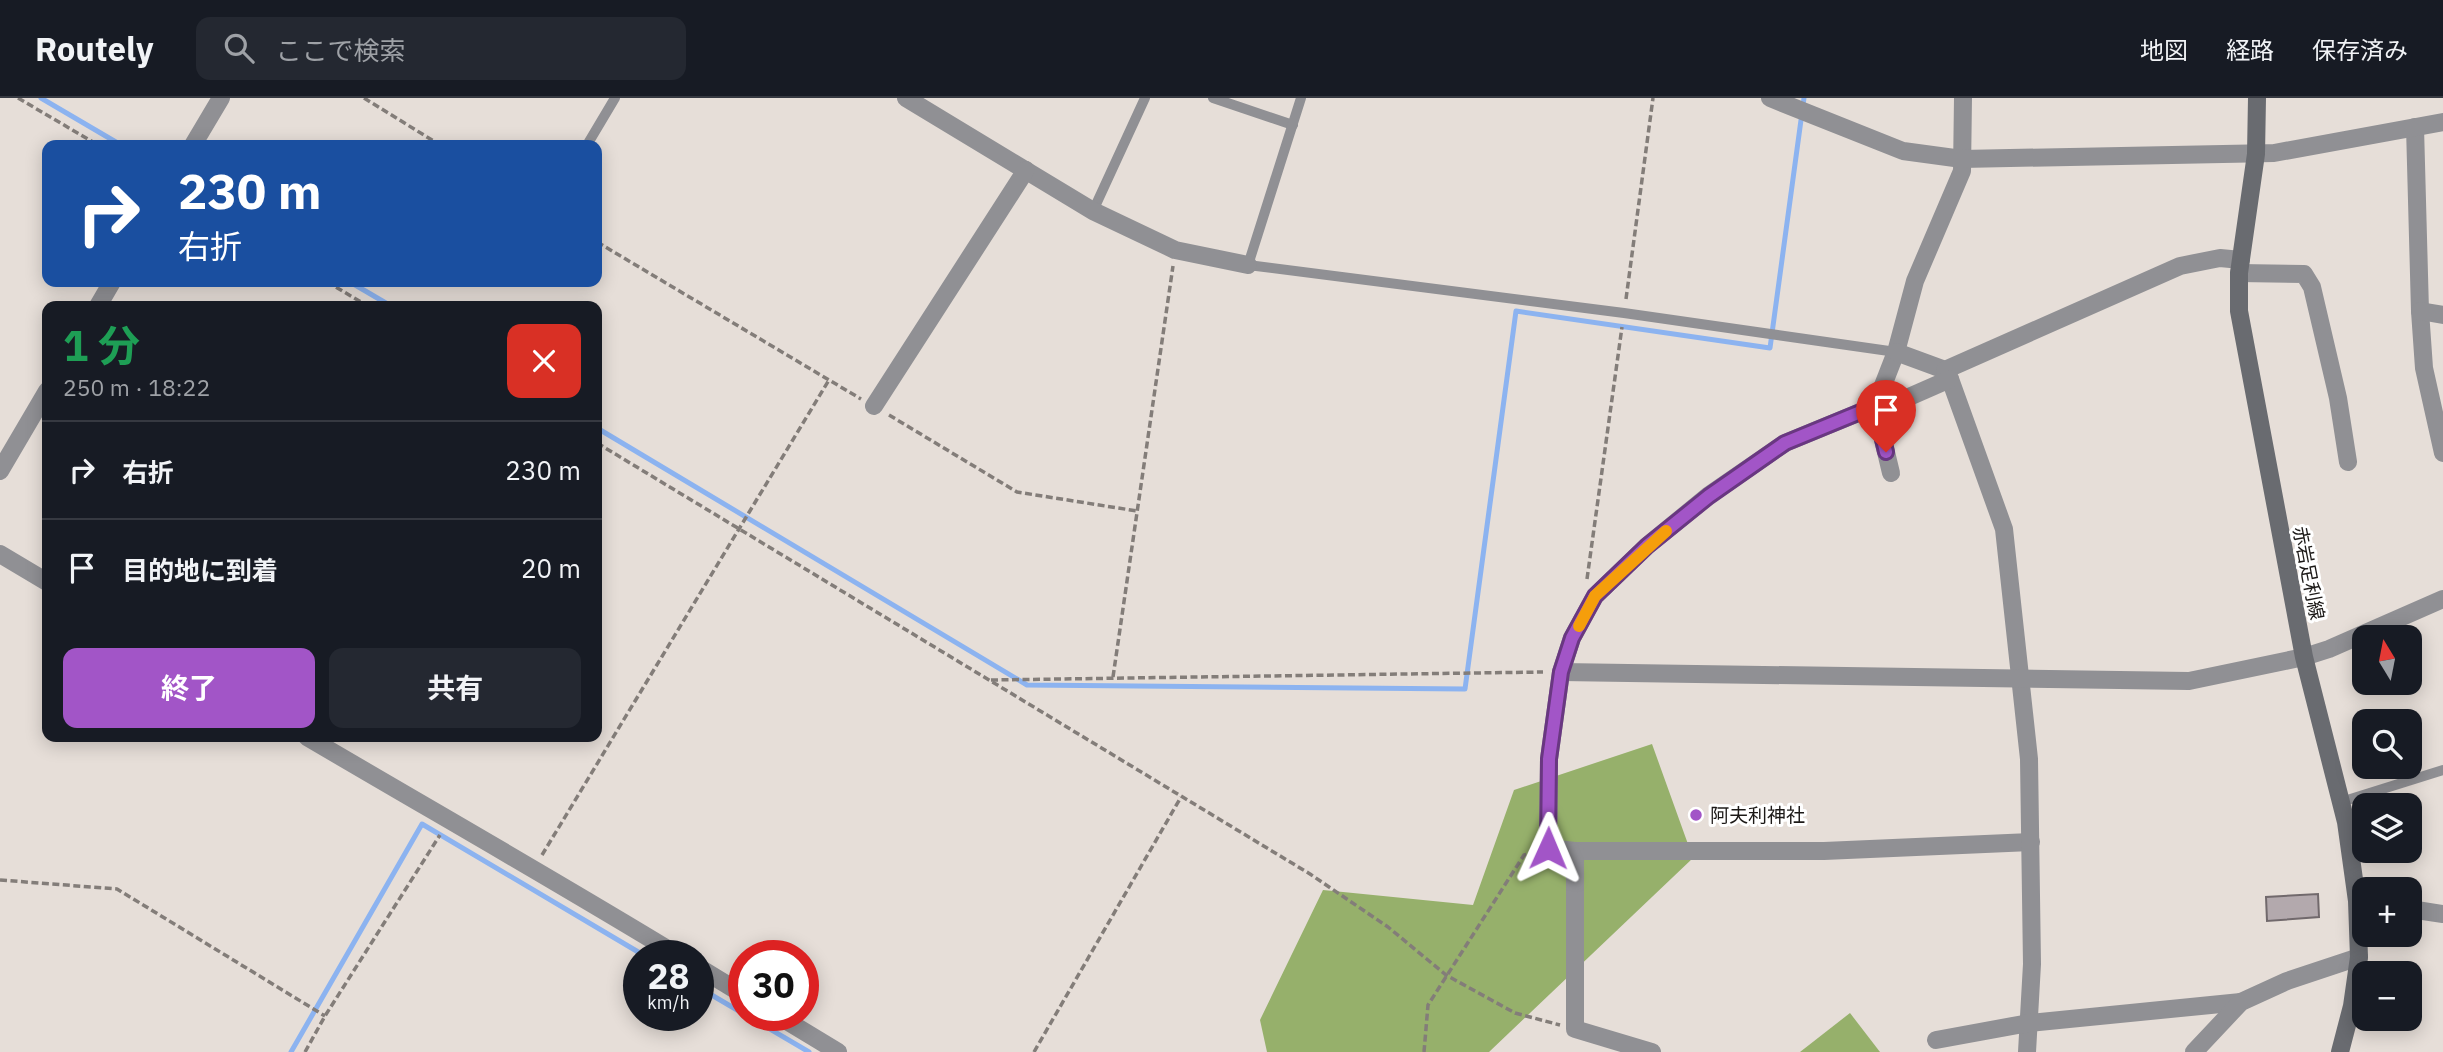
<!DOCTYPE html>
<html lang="ja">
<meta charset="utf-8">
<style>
:root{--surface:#171b24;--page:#242831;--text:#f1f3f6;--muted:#9ea1a6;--line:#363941;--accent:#a255c7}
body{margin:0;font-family:"IBM Plex Sans","Noto Sans JP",sans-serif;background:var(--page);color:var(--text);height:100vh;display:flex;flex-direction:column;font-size:26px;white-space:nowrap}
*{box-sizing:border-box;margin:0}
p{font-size:23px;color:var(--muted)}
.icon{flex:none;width:38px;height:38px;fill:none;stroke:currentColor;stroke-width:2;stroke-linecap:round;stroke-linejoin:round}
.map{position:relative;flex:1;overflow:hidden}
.side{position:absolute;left:42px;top:203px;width:560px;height:441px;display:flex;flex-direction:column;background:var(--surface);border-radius:14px;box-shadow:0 4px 18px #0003}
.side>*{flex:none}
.top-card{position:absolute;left:42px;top:42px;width:560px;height:147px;border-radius:14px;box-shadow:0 4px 18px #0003;background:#1a4fa0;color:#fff;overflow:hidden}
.needle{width:46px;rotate:350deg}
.tools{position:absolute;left:2352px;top:527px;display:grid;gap:14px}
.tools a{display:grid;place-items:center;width:70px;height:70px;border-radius:14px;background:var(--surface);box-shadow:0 4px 18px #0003;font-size:35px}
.speed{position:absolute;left:623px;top:842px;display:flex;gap:14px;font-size:35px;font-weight:700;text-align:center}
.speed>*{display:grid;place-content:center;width:91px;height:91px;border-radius:50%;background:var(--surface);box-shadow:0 4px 18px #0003;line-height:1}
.speed small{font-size:18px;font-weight:400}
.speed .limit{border:10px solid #d22;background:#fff;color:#111}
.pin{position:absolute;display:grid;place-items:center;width:60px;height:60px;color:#fff;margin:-72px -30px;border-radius:50% 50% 50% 0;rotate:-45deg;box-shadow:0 0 7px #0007}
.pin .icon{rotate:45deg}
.me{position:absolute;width:77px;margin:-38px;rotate:1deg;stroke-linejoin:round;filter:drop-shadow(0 0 5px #0008)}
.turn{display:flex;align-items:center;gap:24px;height:147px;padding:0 21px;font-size:32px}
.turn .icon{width:91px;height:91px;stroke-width:2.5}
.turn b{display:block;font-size:49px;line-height:60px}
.round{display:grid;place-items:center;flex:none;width:74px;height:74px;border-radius:14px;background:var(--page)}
.overview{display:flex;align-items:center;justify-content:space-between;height:119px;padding:0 21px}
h1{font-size:42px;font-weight:700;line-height:52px;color:#1e9e55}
.action{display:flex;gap:14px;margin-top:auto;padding:14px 21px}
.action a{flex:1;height:80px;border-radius:14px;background:var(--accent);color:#fff;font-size:28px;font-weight:700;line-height:80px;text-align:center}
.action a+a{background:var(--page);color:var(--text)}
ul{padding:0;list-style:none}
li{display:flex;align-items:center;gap:21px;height:98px;padding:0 21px;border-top:2px solid var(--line)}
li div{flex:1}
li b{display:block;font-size:26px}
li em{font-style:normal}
header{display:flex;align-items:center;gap:42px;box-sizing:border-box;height:98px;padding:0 35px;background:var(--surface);border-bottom:2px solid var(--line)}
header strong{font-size:33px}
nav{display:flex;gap:38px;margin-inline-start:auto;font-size:24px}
.search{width:490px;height:63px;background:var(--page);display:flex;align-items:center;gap:18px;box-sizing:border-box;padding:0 24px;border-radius:14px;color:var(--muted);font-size:26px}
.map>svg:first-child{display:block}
</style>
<header>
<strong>Routely</strong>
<div class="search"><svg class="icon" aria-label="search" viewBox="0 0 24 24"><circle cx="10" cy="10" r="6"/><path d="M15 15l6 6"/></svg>ここで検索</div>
<nav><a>地図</a><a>経路</a><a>保存済み</a></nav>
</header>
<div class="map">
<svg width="2443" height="954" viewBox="0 0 2443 954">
<rect width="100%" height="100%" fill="#e6ded8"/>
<g fill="#96b06b">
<path d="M 1652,646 L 1693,760 L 1489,954 L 1267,954 L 1260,922 L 1323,792 L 1473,807 L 1514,692 Z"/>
<path d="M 1850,915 L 1880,954 L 1800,954 Z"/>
</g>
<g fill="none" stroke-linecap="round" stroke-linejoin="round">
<g stroke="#8cb3f0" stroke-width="5">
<path d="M 41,0 L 121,47"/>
<path d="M 350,184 L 391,208"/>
<path d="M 597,330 L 1027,587 L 1465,591 L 1516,213 L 1770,250 L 1804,0"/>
<path d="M 698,889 L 744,916"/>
<path d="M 746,917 L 809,954"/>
<path d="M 291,954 L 422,726 L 645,858"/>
</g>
</g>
<path fill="#b3a9ad" stroke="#71696c" stroke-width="2" d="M 2318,796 L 2319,819 L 2267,823 L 2266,799 Z"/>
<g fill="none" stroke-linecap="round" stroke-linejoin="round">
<g stroke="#837d79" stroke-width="3.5" stroke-dasharray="7 3.5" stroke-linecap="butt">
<path d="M 18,0 L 98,47"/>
<path d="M 364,0 L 440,47"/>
<path d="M 597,144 L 861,301"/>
<path d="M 327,184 L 368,208"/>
<path d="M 1626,201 L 1653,0"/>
<path d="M 889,317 L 1017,394 L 1137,413"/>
<path d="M 597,345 L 1310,776 L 1388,829 L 1446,877 L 1515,915 L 1560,927"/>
<path d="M 1587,481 L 1622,229"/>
<path d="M 1113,579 L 1173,168"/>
<path d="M 991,582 L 1543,574"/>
<path d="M 542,757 L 829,282"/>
<path d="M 0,782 L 117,791 L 325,918"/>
<path d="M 305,954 L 325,918 L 440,737"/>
<path d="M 1034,954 L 1181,699"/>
<path d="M 1424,954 L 1428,907 L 1524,757 L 1532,755"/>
</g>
<g stroke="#909094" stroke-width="10">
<path d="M 1213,0 L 1293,27"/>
<path d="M 1301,0 L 1248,167 L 1624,215 L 1896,254"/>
<path d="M 587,47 L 615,0"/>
<path d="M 1093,113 L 1145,0"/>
<path d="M 2341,704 L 2443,672"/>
</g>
<g stroke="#909094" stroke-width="18">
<path d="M 906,0 L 1093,113 L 1175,152 L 1248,167"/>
<path d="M 1963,0 L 1962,73 L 1915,183 L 1896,254 L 1875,308 L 1785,345 L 1708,398 L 1647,448 L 1595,498 L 1572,540 L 1561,574 L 1549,661 L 1548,750 L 1575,753 L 1824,753 L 2031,744"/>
<path d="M 2415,29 L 2420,213 L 2424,270 L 2443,355"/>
<path d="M 193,47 L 221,0"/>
<path d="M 2239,175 L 2304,176 L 2312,189 L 2338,300 L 2348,364"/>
<path d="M 98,208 L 112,184"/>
<path d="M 2420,213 L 2443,217"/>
<path d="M 1896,254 L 1945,272 L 1950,281 L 2004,431 L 2029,661 L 2032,866 L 2027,954"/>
<path d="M 1945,272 L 2180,168 L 2220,160 L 2241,162"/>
<path d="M 874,308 L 1026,72"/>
<path d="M 1875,308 L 1891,375"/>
<path d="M 1877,313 L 1950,281"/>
<path d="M 0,373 L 47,293"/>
<path d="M 0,456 L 47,484"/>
<path d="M 1561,574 L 2189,583 L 2304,559 L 2329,551 L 2443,501"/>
<path d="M 307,639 C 431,712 556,783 679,858"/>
<path d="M 1575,753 L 1575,931 L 1652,954"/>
<path d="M 2410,811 L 2443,816"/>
<path d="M 698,869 L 744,897"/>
<path d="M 777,917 L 838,954"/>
<path d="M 1936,942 L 2029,925 L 2241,904"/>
<path d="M 2194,954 L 2241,904 L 2287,883 L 2359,859"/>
</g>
<path stroke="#909094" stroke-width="18" d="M 1770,0 L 1903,53 L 1962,61 L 2274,55 L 2443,24"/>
<path stroke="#696b70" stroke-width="18" d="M 2257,0 L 2256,56 L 2239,175 L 2239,213 L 2304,559 L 2346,724 L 2357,803 L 2359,859 L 2352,908 L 2340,954"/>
</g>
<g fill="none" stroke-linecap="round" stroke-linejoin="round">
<g stroke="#693781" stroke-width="18">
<path id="route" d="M 1548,750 L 1549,661 L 1561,574 L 1572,540 L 1595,498 L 1647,448 L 1709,398 L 1785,345 L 1875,308 L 1886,354"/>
</g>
<use href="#route" stroke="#a255c7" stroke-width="12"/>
<path stroke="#f59e0b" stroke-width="12" d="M 1579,528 L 1595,498 L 1666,433"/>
</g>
<circle fill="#a255c7" stroke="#fff" stroke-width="2.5" cx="1696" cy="717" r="7"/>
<g text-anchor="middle" stroke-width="6" stroke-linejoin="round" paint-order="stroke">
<g font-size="19" fill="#1c1917" stroke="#fff">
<text transform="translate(2309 475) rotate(79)" y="7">赤岩足利線</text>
</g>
<g font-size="19" fill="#1c1917" stroke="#fff" text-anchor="start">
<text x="1710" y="724">阿夫利神社</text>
</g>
</g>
</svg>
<div class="tools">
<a><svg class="needle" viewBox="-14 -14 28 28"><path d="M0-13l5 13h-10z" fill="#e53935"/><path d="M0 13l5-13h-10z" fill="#9ea1a6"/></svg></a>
<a><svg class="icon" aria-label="search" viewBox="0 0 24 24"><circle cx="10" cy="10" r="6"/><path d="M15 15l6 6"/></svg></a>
<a><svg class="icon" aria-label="layers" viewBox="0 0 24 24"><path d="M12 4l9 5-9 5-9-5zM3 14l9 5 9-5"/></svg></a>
<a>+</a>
<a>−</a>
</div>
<div class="speed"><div>28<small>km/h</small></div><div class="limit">30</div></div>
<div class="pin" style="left:1886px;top:354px;background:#d93025"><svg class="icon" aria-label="arrive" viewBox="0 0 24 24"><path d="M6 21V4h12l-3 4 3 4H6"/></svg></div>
<svg class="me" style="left:1548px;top:750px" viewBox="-20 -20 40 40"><path d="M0-17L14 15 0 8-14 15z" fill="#a255c7" stroke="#fff" stroke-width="4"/></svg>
<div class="top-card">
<div class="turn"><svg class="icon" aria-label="right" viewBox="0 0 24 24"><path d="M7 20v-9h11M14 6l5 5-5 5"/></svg><div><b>230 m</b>右折</div></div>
</div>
<section class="side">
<div class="overview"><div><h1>1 分</h1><p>250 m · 18:22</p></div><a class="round" style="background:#d93025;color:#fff"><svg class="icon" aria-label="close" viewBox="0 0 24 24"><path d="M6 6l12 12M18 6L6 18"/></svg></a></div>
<ul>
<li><svg class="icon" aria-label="right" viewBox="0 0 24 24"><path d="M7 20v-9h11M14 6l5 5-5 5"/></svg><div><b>右折</b></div><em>230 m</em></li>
<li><svg class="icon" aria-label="arrive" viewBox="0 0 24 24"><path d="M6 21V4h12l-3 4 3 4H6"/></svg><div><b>目的地に到着</b></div><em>20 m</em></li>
</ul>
<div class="action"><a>終了</a><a>共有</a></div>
</section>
</div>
